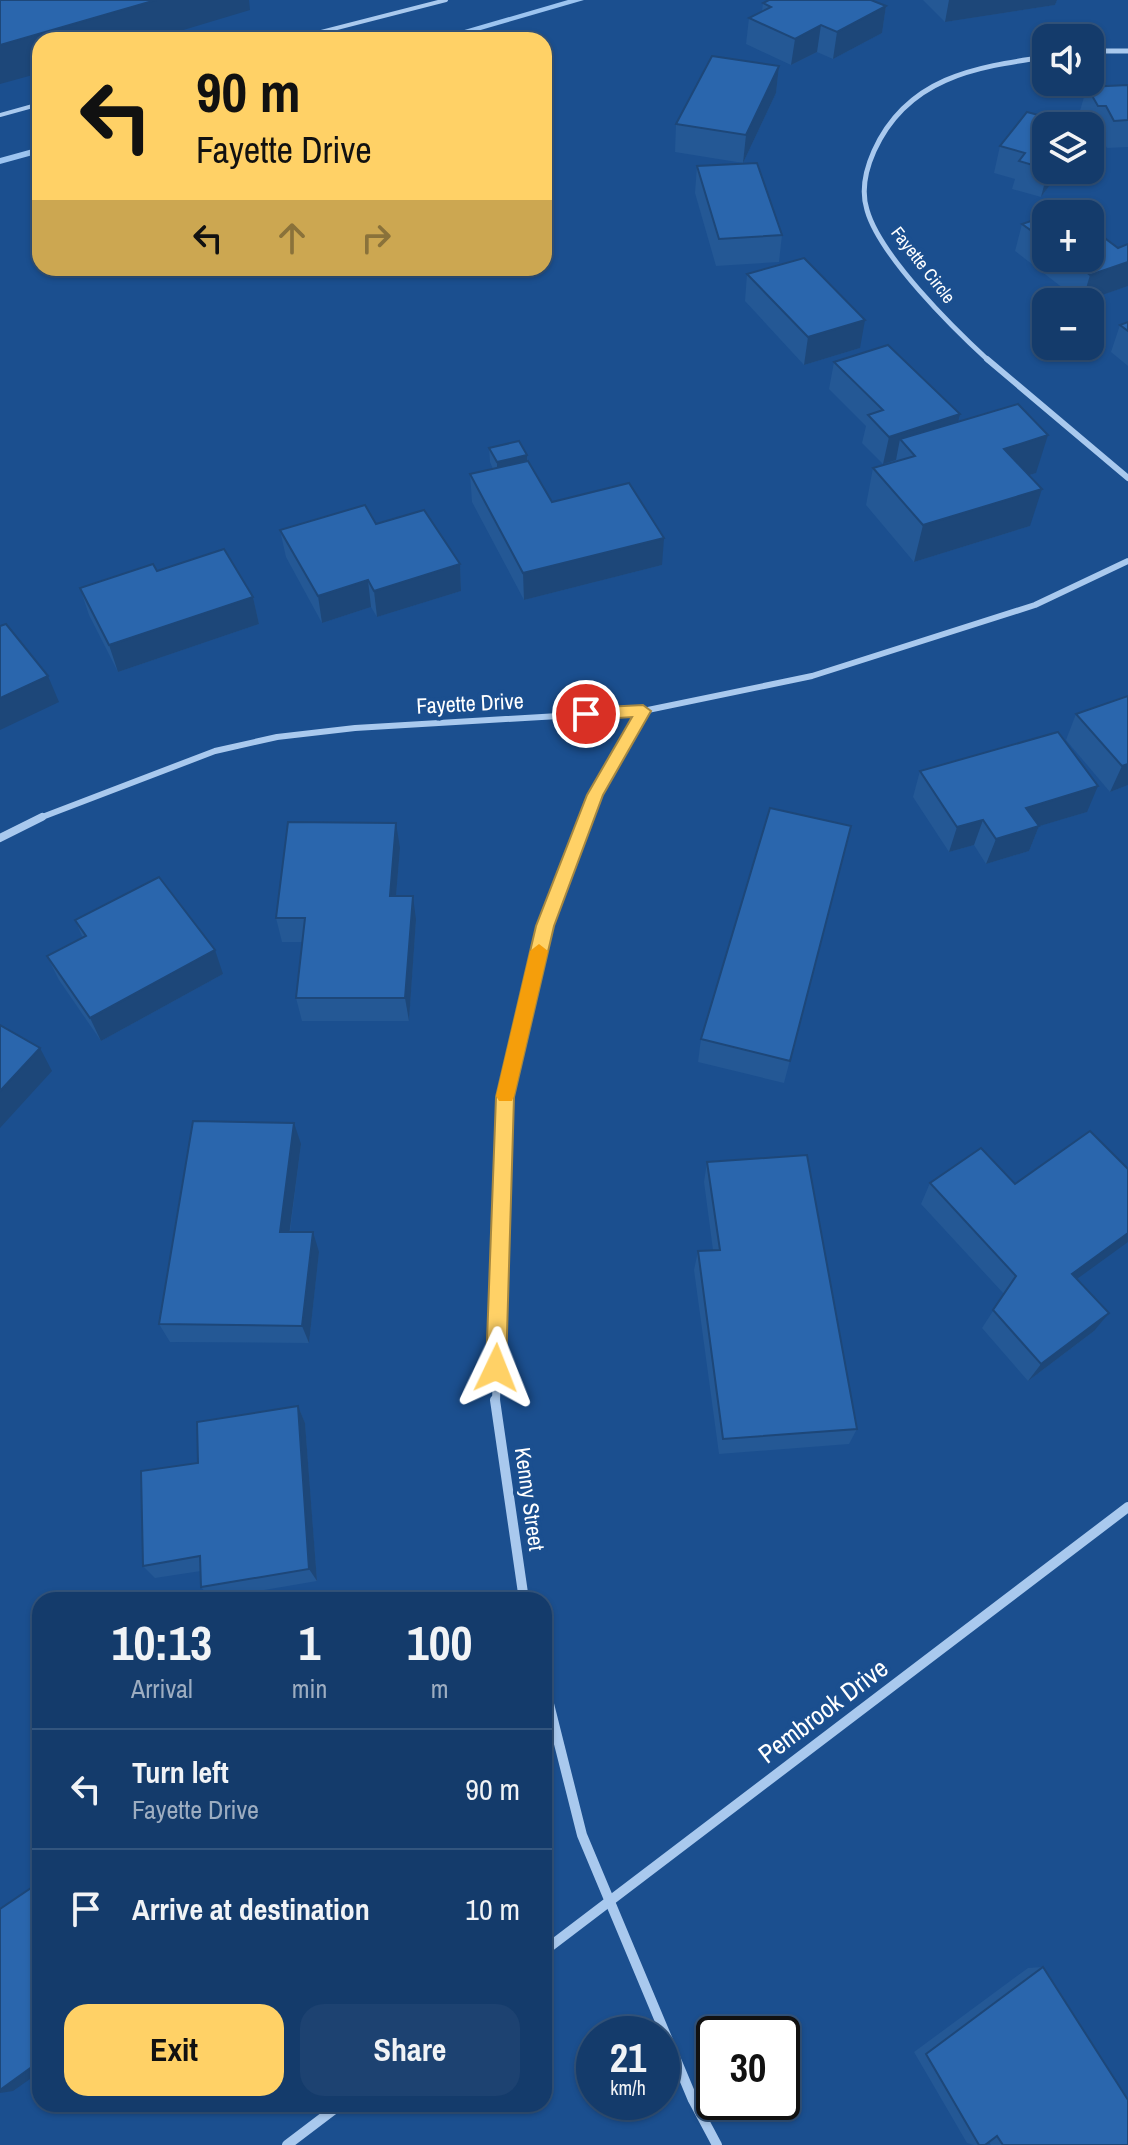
<!DOCTYPE html>
<meta charset="utf-8">
<style>
:root{--surface:#143b6b;--page:#1d4271;--text:#f1f3f6;--muted:#9dadc1;--line:#33557e;--accent:#ffd166}
body{margin:0;font-family:"Archivo Narrow",sans-serif;background:var(--page);color:var(--text);height:100vh;display:flex;flex-direction:column;font-size:30px;white-space:nowrap}
*{box-sizing:border-box;margin:0}
p{font-size:26px;color:var(--muted)}
.icon{flex:none;width:44px;height:44px;fill:none;stroke:currentColor;stroke-width:2;stroke-linecap:round;stroke-linejoin:round}
.map{position:relative;flex:1;overflow:hidden}
.panel{position:absolute;left:32px;top:1592px;width:520px;height:520px;display:flex;flex-direction:column;background:var(--surface);border-radius:24px;box-shadow:0 2px 6px #0004,0 0 0 2px var(--line)}
.panel>*{flex:none}
.guide{position:absolute;left:32px;top:32px;width:520px;height:244px;border-radius:24px;box-shadow:0 2px 6px #0004,0 0 0 2px var(--line);background:#ffd166;color:#111;overflow:hidden}
.fabs{position:absolute;left:1032px;top:24px;display:grid;gap:16px}
.fabs a{display:grid;place-items:center;width:72px;height:72px;border-radius:16px;background:var(--surface);box-shadow:0 2px 6px #0004,0 0 0 2px var(--line);font-size:40px}
.speed{position:absolute;left:576px;top:2016px;display:flex;gap:16px;font-size:40px;font-weight:700;text-align:center}
.speed>*{display:grid;place-content:center;width:104px;height:104px;border-radius:50%;background:var(--surface);box-shadow:0 2px 6px #0004,0 0 0 2px var(--line);line-height:1}
.speed small{font-size:20px;font-weight:400}
.speed .limit{border:4px solid #111;border-radius:12px;background:#fff;color:#111}
.pin{position:absolute;display:grid;place-items:center;width:68px;height:68px;color:#fff;margin:-34px;border:4px solid #fff;border-radius:50%;box-shadow:0 2px 8px #0007}
.me{position:absolute;width:88px;margin:-44px;rotate:2deg;stroke-linejoin:round;filter:drop-shadow(0 0 6px #0008)}
.turn{display:flex;align-items:center;gap:28px;height:168px;padding:0 32px;font-size:36px}
.turn .icon{width:104px;height:104px;stroke-width:2.5}
.turn b{display:block;font-size:56px;line-height:68px}
.lanes{display:flex;align-items:center;height:76px;padding:0 32px;background:#0003;justify-content:center;gap:40px;direction:ltr}
.lanes .off{opacity:.35}
.eta{display:flex;justify-content:space-evenly;align-items:center;height:136px;text-align:center}
.eta b{font-size:48px;font-weight:700;line-height:56px}
.cta{display:flex;gap:16px;margin-top:auto;padding:16px 32px}
.cta a{flex:1;height:92px;border-radius:24px;background:var(--accent);color:#111;font-size:32px;font-weight:700;line-height:92px;text-align:center}
.cta a+a{background:var(--page);color:var(--text)}
ul{padding:0;list-style:none}
li{display:flex;align-items:center;gap:24px;height:120px;padding:0 32px;border-top:2px solid var(--line)}
li div{flex:1}
li b{display:block;font-size:30px}
li em{font-style:normal}
.map>svg:first-child{display:block}
</style>
<div class="map">
<svg width="1128" height="2145" viewBox="0 0 1128 2145">
<rect width="100%" height="100%" fill="#1b4f8f"/>
<g fill="none" stroke-linecap="round" stroke-linejoin="round">
<g fill="#9cc4f0" fill-rule="evenodd">
<path d="M 568,0 L 584,0 L 446,40 L 430,40 Z"/>
<path d="M 40,147 L 40,153 L 0,164 L 0,158 Z"/>
</g>
<g stroke="#a9c9ee" stroke-width="4">
<path d="M 290,40 L 446,0"/>
<path d="M 0,115 L 40,104"/>
</g>
<g stroke="#a9c9ee" stroke-width="5">
<path d="M 1090,51 L 1128,51"/>
<path d="M 989,361 C 953,328 880,256 867,210 C 861,191 866,169 874,151 C 907,78 974,67 1046,57"/>
</g>
<g stroke="#a9c9ee" stroke-width="6">
<path d="M 987,359 L 1128,478"/>
<path d="M 37,819 L 215,751 L 277,737 L 355,728 L 643,711 L 812,676 L 1035,605 L 1128,561"/>
<path d="M 586,819 L 595,795 L 643,711"/>
</g>
<g stroke="#a9c9ee" stroke-width="8">
<path d="M 0,838 L 42,817"/>
<path d="M 496,1402 L 505,1097 L 545,926 L 587,817"/>
</g>
<g stroke="#a9c9ee" stroke-width="10">
<path d="M 495,1400 L 524,1600"/>
<path d="M 544,1684 L 582,1835 L 693,2100 L 717,2145"/>
<path d="M 544,1951 L 1128,1507"/>
<path d="M 287,2145 L 341,2104"/>
</g>
</g>
<g fill="#245895">
<path d="M 923,0 L 1057,0 L 1055,5 L 945,22 Z"/>
<path d="M 763,3 L 886,6 L 882,33 L 833,59 L 817,52 L 791,65 L 746,44 L 749,18 L 762,11 Z"/>
<path d="M 779,66 L 776,93 L 743,163 L 675,152 L 676,124 Z"/>
<path d="M 1128,85 L 1128,147 L 1107,148 L 1098,133 L 1090,133 L 1090,126 L 1086,126 L 1079,114 L 1087,87 Z"/>
<path d="M 1046,126 L 1046,170 L 1061,170 L 1041,197 L 1012,189 L 1015,179 L 994,173 L 1000,146 Z"/>
<path d="M 697,166 L 782,235 L 779,262 L 716,266 L 695,193 Z"/>
<path d="M 1046,216 L 1046,258 L 1090,258 L 1128,244 L 1128,286 L 1081,302 L 1015,251 L 1022,224 Z"/>
<path d="M 747,274 L 860,348 L 804,365 L 745,301 Z"/>
<path d="M 1128,322 L 1128,366 L 1111,352 L 1120,325 Z"/>
<path d="M 834,362 L 958,422 L 1036,473 L 1029,475 L 1030,526 L 914,562 L 866,505 L 873,468 L 896,460 L 883,464 L 862,443 L 866,426 L 829,389 Z"/>
<path d="M 489,448 L 527,455 L 528,461 L 552,502 L 662,565 L 524,600 L 472,502 L 470,474 L 493,469 L 490,462 Z"/>
<path d="M 376,524 L 460,564 L 461,591 L 377,617 L 371,607 L 322,623 L 286,557 L 280,530 Z"/>
<path d="M 80,588 L 253,597 L 259,624 L 118,672 L 89,615 Z"/>
<path d="M 1128,696 L 1128,785 L 1110,792 L 1066,740 L 1076,714 Z"/>
<path d="M 920,771 L 1087,812 L 1039,826 L 1029,851 L 986,864 L 974,845 L 949,852 L 913,797 Z"/>
<path d="M 851,826 L 784,1083 L 698,1062 L 701,1039 Z"/>
<path d="M 400,848 L 396,896 L 416,920 L 409,1021 L 302,1021 L 296,998 L 302,942 L 282,942 L 276,918 Z"/>
<path d="M 75,920 L 223,974 L 101,1041 L 59,980 L 47,956 L 83,938 Z"/>
<path d="M 301,1144 L 290,1232 L 319,1252 L 309,1343 L 170,1342 L 159,1324 Z"/>
<path d="M 707,1162 L 857,1429 L 849,1444 L 719,1454 L 694,1270 L 698,1251 L 713,1250 L 704,1182 Z"/>
<path d="M 930,1183 L 1078,1279 L 1094,1331 L 1028,1381 L 982,1328 L 1004,1294 L 921,1204 Z"/>
<path d="M 298,1406 L 305,1423 L 317,1581 L 211,1599 L 201,1587 L 201,1571 L 155,1578 L 143,1566 L 198,1463 Z"/>
<path d="M 1043,1967 L 1128,2145 L 991,2145 L 989,2142 L 985,2145 L 974,2145 L 967,2143 L 914,2052 L 1028,1968 Z"/>
</g>
<g fill="#1d4779">
<path d="M 156,0 L 249,0 L 250,10 L 150,40 L 40,40 L 40,73 L 0,84 L 0,45 Z"/>
<path d="M 949,0 L 1057,0 L 1055,5 L 945,22 Z"/>
<path d="M 886,6 L 882,33 L 833,59 L 837,32 Z"/>
<path d="M 821,25 L 817,52 L 791,65 L 795,39 Z"/>
<path d="M 779,66 L 776,93 L 743,163 L 746,135 Z"/>
<path d="M 1048,170 L 1061,170 L 1041,197 Z"/>
<path d="M 1128,262 L 1128,286 L 1082,302 L 1090,275 Z"/>
<path d="M 865,320 L 860,348 L 804,365 L 808,337 Z"/>
<path d="M 960,414 L 953,442 L 900,439 L 896,460 L 883,464 L 889,437 Z"/>
<path d="M 1048,435 L 1036,473 L 993,486 L 1004,449 Z"/>
<path d="M 527,455 L 528,470 L 497,477 L 497,462 Z"/>
<path d="M 1042,489 L 1030,526 L 914,562 L 923,525 Z"/>
<path d="M 664,538 L 662,565 L 524,600 L 523,573 Z"/>
<path d="M 460,564 L 461,591 L 377,617 L 374,591 Z"/>
<path d="M 368,580 L 371,607 L 322,623 L 318,596 Z"/>
<path d="M 253,597 L 259,624 L 118,672 L 109,645 Z"/>
<path d="M 48,676 L 59,702 L 0,730 L 0,698 Z"/>
<path d="M 1128,764 L 1128,785 L 1110,792 L 1122,766 Z"/>
<path d="M 1098,786 L 1087,812 L 1016,833 L 1026,808 Z"/>
<path d="M 983,820 L 974,845 L 949,852 L 957,827 Z"/>
<path d="M 396,823 L 400,848 L 394,920 L 390,896 Z"/>
<path d="M 1039,826 L 1029,851 L 986,864 L 996,839 Z"/>
<path d="M 413,896 L 416,920 L 409,1021 L 405,998 Z"/>
<path d="M 215,950 L 223,974 L 101,1041 L 90,1018 Z"/>
<path d="M 40,1048 L 52,1071 L 0,1128 L 0,1091 Z"/>
<path d="M 294,1123 L 301,1144 L 287,1251 L 280,1232 Z"/>
<path d="M 313,1232 L 319,1252 L 309,1343 L 302,1326 Z"/>
<path d="M 1128,1233 L 1128,1242 L 1059,1292 L 1072,1274 Z"/>
<path d="M 1109,1313 L 1094,1331 L 1028,1381 L 1041,1364 Z"/>
<path d="M 298,1406 L 305,1423 L 317,1581 L 309,1569 Z"/>
<path d="M 40,2061 L 40,2072 L 13,2091 L 0,2093 L 0,2090 Z"/>
</g>
<g fill="#2a66ad" stroke="#1d4779" stroke-width="2">
<path d="M 0,0 L 156,0 L 0,45 Z"/>
<path d="M 769,0 L 871,0 L 886,6 L 837,32 L 821,25 L 795,39 L 749,18 L 771,7 L 763,3 Z"/>
<path d="M 712,56 L 779,66 L 746,135 L 676,124 Z"/>
<path d="M 1128,85 L 1128,120 L 1114,121 L 1106,106 L 1098,106 L 1087,87 Z"/>
<path d="M 1027,112 L 1080,126 L 1046,126 L 1046,169 L 1019,161 L 1025,153 L 1000,146 Z"/>
<path d="M 757,163 L 782,235 L 719,239 L 697,166 Z"/>
<path d="M 1066,209 L 1072,214 L 1051,214 Z"/>
<path d="M 1046,216 L 1046,241 L 1022,224 Z"/>
<path d="M 1090,227 L 1118,248 L 1128,244 L 1128,262 L 1090,275 L 1068,258 L 1090,258 Z"/>
<path d="M 804,258 L 865,320 L 808,337 L 747,274 Z"/>
<path d="M 1128,322 L 1128,331 L 1120,325 Z"/>
<path d="M 888,345 L 960,414 L 889,437 L 868,415 L 883,410 L 834,362 Z"/>
<path d="M 1018,404 L 1048,435 L 1004,449 L 1042,489 L 923,525 L 873,468 L 915,456 L 900,439 Z"/>
<path d="M 519,441 L 527,455 L 497,462 L 489,448 Z"/>
<path d="M 528,461 L 552,502 L 629,483 L 664,538 L 523,573 L 470,474 Z"/>
<path d="M 365,505 L 376,524 L 424,510 L 460,564 L 374,591 L 368,580 L 318,596 L 280,530 Z"/>
<path d="M 224,549 L 253,597 L 109,645 L 80,588 L 153,564 L 157,571 Z"/>
<path d="M 6,624 L 48,676 L 0,698 L 0,626 Z"/>
<path d="M 1128,696 L 1128,764 L 1122,766 L 1076,714 Z"/>
<path d="M 1058,732 L 1098,786 L 1026,808 L 1039,826 L 996,839 L 983,820 L 957,827 L 920,771 Z"/>
<path d="M 770,808 L 851,826 L 790,1061 L 701,1039 Z"/>
<path d="M 288,822 L 396,823 L 390,896 L 413,896 L 405,998 L 296,998 L 305,918 L 276,918 Z"/>
<path d="M 159,877 L 215,950 L 90,1018 L 47,956 L 86,936 L 75,920 Z"/>
<path d="M 0,1025 L 40,1048 L 0,1091 Z"/>
<path d="M 193,1121 L 294,1123 L 280,1232 L 313,1232 L 302,1326 L 159,1324 Z"/>
<path d="M 1090,1131 L 1128,1169 L 1128,1233 L 1072,1274 L 1109,1313 L 1041,1364 L 993,1310 L 1016,1276 L 930,1183 L 981,1148 L 1015,1184 Z"/>
<path d="M 807,1155 L 857,1429 L 723,1439 L 698,1251 L 720,1250 L 707,1162 Z"/>
<path d="M 298,1406 L 309,1569 L 201,1587 L 200,1556 L 143,1566 L 141,1471 L 198,1463 L 197,1422 Z"/>
<path d="M 40,1882 L 40,2061 L 0,2090 L 0,1909 Z"/>
<path d="M 1043,1967 L 1128,2100 L 1128,2145 L 1003,2145 L 997,2136 L 985,2145 L 979,2145 L 926,2054 Z"/>
</g>
<path fill="#ffd166" stroke="#a68842" stroke-width="2" d="M 643,705 L 651,711 L 603,795 L 554,926 L 514,1097 L 506,1368 L 503,1374 L 496,1377 L 489,1374 L 486,1368 L 496,1097 L 536,926 L 587,795 L 632,717 L 586,720 L 578,714 L 586,708 Z"/>
<path fill="#f59e0b" d="M 539,944 L 548,951 L 514,1096 L 512,1101 L 499,1101 L 496,1096 L 530,951 Z"/>
<g text-anchor="middle" stroke-width="8" stroke-linejoin="round" paint-order="stroke">
<g font-size="18" fill="#fff" stroke="#1b4f8f">
<text transform="translate(923 265) rotate(52)" y="6">Fayette Circle</text>
</g>
<g font-size="22" fill="#fff" stroke="#1b4f8f">
<text transform="translate(470 703) rotate(-3)" y="8">Fayette Drive</text>
<text transform="translate(530 1499) rotate(82)" y="8">Kenny Street</text>
</g>
<g font-size="26" fill="#fff" stroke="#1b4f8f">
<text transform="translate(823 1711) rotate(-37)" y="9">Pembrook Drive</text>
</g>
</g>
</svg>
<div class="fabs">
<a><svg class="icon" aria-label="sound" viewBox="0 0 24 24"><path d="M4 9h4l5-4v14l-5-4H4zM17 9q2 3 0 6"/></svg></a>
<a><svg class="icon" aria-label="layers" viewBox="0 0 24 24"><path d="M12 4l9 5-9 5-9-5zM3 14l9 5 9-5"/></svg></a>
<a>+</a>
<a>−</a>
</div>
<div class="speed"><div>21<small>km/h</small></div><div class="limit">30</div></div>
<div class="pin" style="left:586px;top:714px;background:#d93025"><svg class="icon" aria-label="arrive" viewBox="0 0 24 24"><path d="M6 21V4h12l-3 4 3 4H6"/></svg></div>
<svg class="me" style="left:496px;top:1368px" viewBox="-20 -20 40 40"><path d="M0-17L14 15 0 8-14 15z" fill="#ffd166" stroke="#fff" stroke-width="4"/></svg>
<div class="guide">
<div class="turn"><svg class="icon" aria-label="left" viewBox="0 0 24 24"><path d="M17 20v-9H6M10 6l-5 5 5 5"/></svg><div><b>90 m</b>Fayette Drive</div></div>
<div class="lanes"><svg class="icon" aria-label="left" viewBox="0 0 24 24"><path d="M17 20v-9H6M10 6l-5 5 5 5"/></svg><svg class="icon off" aria-label="ahead" viewBox="0 0 24 24"><path d="M12 20V5M6 11l6-6 6 6"/></svg><svg class="icon off" aria-label="right" viewBox="0 0 24 24"><path d="M7 20v-9h11M14 6l5 5-5 5"/></svg></div>
</div>
<section class="panel">
<div class="eta">
<div><b>10:13</b><p>Arrival</p></div>
<div><b>1</b><p>min</p></div>
<div><b>100</b><p>m</p></div>
</div>
<ul>
<li><svg class="icon" aria-label="left" viewBox="0 0 24 24"><path d="M17 20v-9H6M10 6l-5 5 5 5"/></svg><div><b>Turn left</b><p>Fayette Drive</p></div><em>90 m</em></li>
<li><svg class="icon" aria-label="arrive" viewBox="0 0 24 24"><path d="M6 21V4h12l-3 4 3 4H6"/></svg><div><b>Arrive at destination</b></div><em>10 m</em></li>
</ul>
<div class="cta"><a>Exit</a><a>Share</a></div>
</section>
</div>
